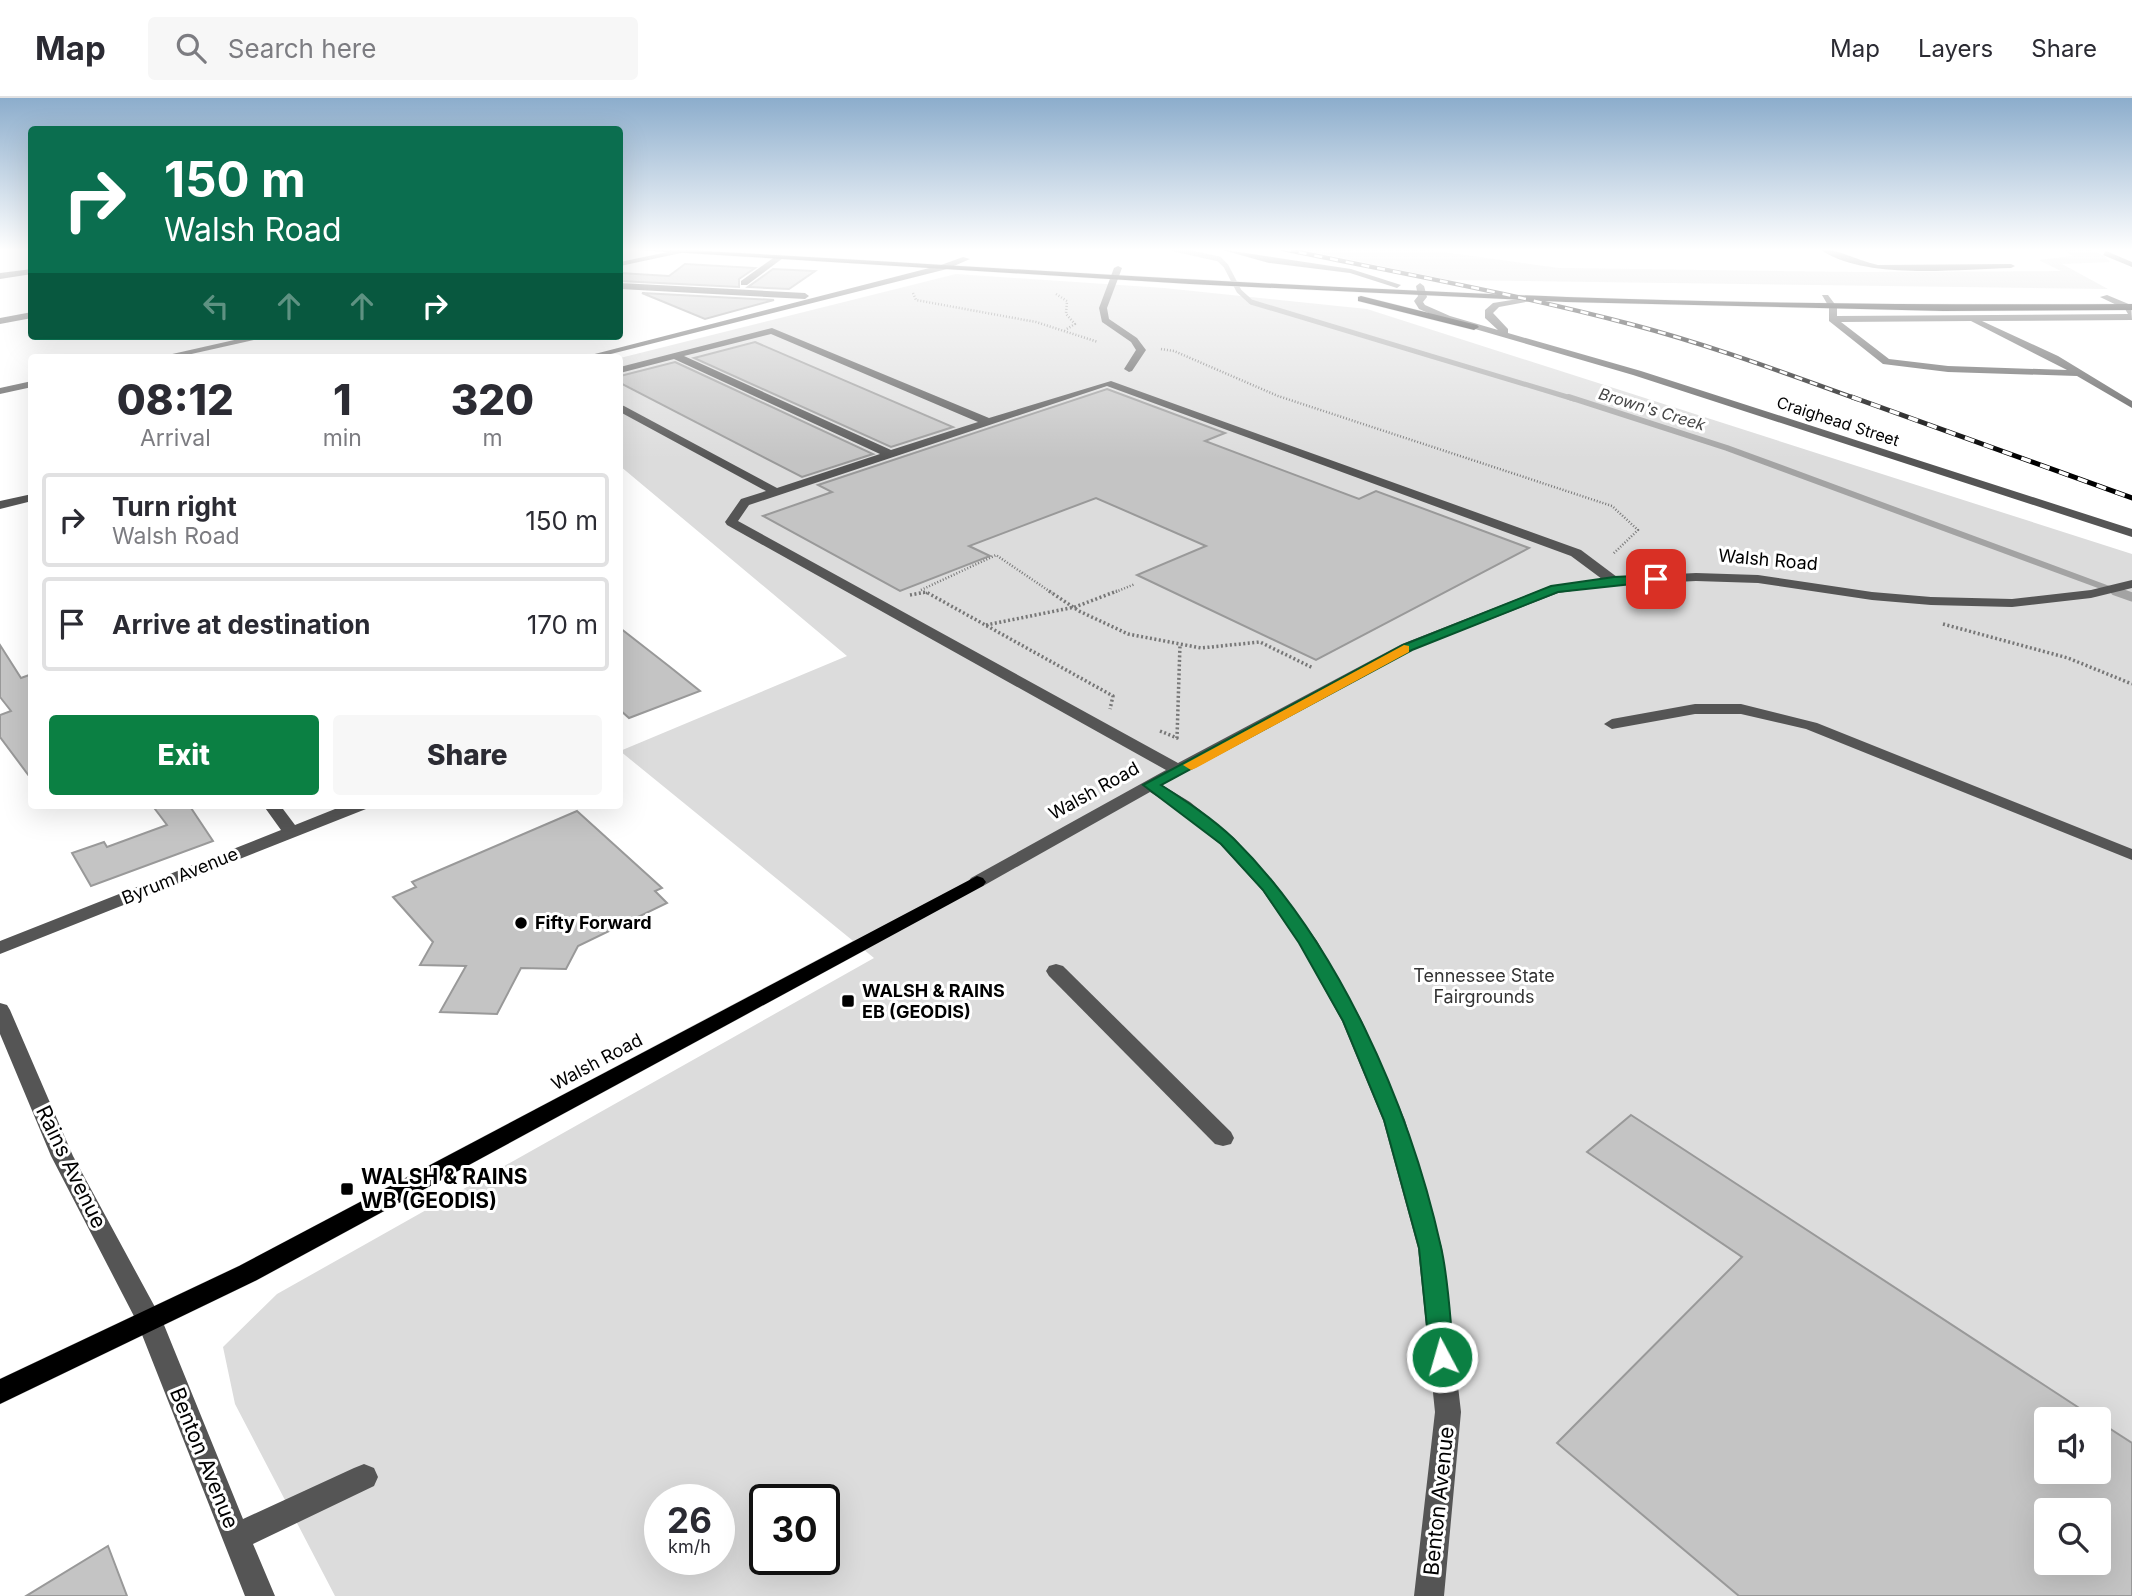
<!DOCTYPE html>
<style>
:root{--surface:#fff;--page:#f7f7f7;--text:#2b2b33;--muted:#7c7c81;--line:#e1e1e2;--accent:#0b8043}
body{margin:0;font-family:Inter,sans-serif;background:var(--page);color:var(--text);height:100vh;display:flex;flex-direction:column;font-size:26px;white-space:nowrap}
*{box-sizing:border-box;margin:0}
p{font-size:23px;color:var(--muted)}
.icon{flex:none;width:38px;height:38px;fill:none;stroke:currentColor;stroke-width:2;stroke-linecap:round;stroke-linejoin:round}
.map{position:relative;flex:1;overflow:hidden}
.panel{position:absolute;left:28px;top:256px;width:595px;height:455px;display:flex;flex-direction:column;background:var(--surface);border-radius:7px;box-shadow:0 7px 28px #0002}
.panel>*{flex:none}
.hud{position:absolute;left:28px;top:28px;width:595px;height:214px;border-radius:7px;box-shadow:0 7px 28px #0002;background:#0b6e4f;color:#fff;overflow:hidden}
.controls{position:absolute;left:2034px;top:1309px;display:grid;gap:14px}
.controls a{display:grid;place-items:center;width:77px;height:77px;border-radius:7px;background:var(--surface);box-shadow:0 7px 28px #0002;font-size:35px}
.speed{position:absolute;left:644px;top:1386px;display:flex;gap:14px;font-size:35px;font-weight:700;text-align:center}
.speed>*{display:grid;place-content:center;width:91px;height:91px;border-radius:50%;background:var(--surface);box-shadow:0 7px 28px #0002;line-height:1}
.speed small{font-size:18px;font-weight:400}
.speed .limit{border:4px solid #111;border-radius:10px;background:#fff;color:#111}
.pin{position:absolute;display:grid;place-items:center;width:60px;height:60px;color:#fff;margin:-30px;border-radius:14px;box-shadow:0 4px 10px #0006}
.me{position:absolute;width:77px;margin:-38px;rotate:354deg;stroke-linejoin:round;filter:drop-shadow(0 0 5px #0008)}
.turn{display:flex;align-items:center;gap:24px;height:147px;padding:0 21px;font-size:32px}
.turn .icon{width:91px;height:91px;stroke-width:2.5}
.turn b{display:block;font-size:49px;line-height:60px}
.lanes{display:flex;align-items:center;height:66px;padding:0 21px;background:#0003;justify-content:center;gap:35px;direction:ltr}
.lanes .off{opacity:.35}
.eta{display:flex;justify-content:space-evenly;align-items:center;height:119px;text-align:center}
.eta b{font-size:42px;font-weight:800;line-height:49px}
.primary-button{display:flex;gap:14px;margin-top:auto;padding:14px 21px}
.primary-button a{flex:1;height:80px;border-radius:7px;background:var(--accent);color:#fff;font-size:28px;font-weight:800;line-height:80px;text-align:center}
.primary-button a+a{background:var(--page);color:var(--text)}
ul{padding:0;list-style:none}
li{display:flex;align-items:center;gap:21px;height:94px;margin:0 14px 10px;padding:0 7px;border:4px solid var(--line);border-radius:7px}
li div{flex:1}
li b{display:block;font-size:26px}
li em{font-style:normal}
header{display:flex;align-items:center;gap:42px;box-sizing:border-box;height:98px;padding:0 35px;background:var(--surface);border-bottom:2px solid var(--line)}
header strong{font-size:33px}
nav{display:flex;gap:38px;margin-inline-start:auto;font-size:24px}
.search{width:490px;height:63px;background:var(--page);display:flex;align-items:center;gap:18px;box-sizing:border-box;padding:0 24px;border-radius:7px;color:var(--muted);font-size:26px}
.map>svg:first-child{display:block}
</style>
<header>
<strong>Map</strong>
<div class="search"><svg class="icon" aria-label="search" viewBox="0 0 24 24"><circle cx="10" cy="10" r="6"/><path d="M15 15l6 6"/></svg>Search here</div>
<nav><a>Map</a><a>Layers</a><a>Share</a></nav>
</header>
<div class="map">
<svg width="2132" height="1498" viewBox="0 0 2132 1498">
<rect width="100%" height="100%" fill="#fff"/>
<g fill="#dcdcdc" fill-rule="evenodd">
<path d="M 1299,151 L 1422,151 L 1559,170 L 1858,174 L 2061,173 L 2039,162 L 2073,158 L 2063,151 C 2081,151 2098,149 2110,164 L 2062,166 L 2108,191 L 1449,182 Z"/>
<path d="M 956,176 L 1164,190 L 1367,211 L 2132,456 L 2132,1498 L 335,1498 L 235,1306 L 223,1249 L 277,1196 L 874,860 L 620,653 L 847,558 L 620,368 L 620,260 ZM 2046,1321 L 2098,1321 L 2098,1374 L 2046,1374 ZM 660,1402 L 719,1402 L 719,1461 L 660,1461 ZM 765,1402 L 824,1402 L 824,1461 L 765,1461 ZM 2046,1412 L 2098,1412 L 2098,1465 L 2046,1465 Z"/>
</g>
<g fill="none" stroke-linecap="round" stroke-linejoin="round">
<path stroke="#a3a3a3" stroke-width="5" d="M 1174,151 L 1219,161 L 1226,168 L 1239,193 L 1251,204 L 1574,301"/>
<path stroke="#a3a3a3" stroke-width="6" d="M 1569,299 L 1727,350 L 2120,495"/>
<path stroke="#a3a3a3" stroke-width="9" d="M 2115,493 L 2132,499"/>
</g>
<g fill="#c4c4c4" stroke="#999" stroke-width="2" fill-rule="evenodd">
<path d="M 685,166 L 755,170 L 739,181 L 739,189 L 620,183 L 620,175 L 669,178 Z"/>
<path d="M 773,171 L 815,173 L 789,191 L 748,189 Z"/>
<path d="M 642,195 L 774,202 L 705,221 Z"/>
<path d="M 755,244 L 953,329 L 891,349 L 694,260 Z"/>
<path d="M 675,264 L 873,356 L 802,379 L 620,285 L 620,278 Z"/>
<path d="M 1107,291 L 1225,335 L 1205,343 L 1359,401 L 1376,393 L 1529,450 L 1316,562 L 1137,477 L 1206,448 L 1096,400 L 969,448 L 990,458 L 900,493 L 763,418 L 832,394 L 818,387 Z"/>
<path d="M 620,530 L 670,569 L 700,593 L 629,620 L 620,612 Z"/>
<path d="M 0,547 L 21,580 L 32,576 L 32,682 L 0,639 L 0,617 L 11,613 L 0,599 Z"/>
<path d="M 152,707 L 189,707 L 213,743 L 91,788 L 72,755 L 104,744 L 107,749 L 167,727 Z"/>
<path d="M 577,713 L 662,790 L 655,793 L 667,805 L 578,848 L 566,871 L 521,870 L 497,916 L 440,914 L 466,868 L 420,867 L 433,844 L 393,799 L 416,789 L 412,784 Z"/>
<path d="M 1631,1017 L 2096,1321 L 2046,1321 L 2046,1374 L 2098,1374 L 2098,1323 L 2132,1345 L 2132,1498 L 1739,1498 L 1557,1345 L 1742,1159 L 1587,1054 ZM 2046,1412 L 2098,1412 L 2098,1465 L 2046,1465 Z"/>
<path d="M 108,1448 L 127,1498 L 26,1498 Z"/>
</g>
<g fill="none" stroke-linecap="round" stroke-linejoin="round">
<g stroke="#dbdbdb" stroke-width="1">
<g id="major">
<path d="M 621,151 L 672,151 C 970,168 1268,188 1567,199 C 1755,206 1943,207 2132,206 L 2132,212 L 1943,213 L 1566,204 L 1190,186 Z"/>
<path d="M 1361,198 L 1477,227 L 1479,229 L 1474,232 L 1358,203 L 1358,199 Z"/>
<path d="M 977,778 L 983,780 L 986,784 L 983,788 L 257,1182 L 0,1306 L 0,1281 L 239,1168 Z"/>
</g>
</g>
<g stroke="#777" stroke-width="2.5" stroke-dasharray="1 2" stroke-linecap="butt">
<path d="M 913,195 L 916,202 L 1036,224 L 1098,244"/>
<path d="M 1056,196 L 1067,203 L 1066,216 L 1075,226 L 1065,232"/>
<path d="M 1161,251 L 1174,253 L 1278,298 L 1612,408 L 1638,432 L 1613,456"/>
<path d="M 921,492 L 996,457 L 1052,495"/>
<path d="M 923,495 L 927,495"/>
<path d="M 1113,495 L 1135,486"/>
</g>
<g stroke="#777" stroke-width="3.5" stroke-dasharray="2 2.5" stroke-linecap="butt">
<path d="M 1049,493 L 1079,513 L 1128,536 L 1201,550 L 1260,544 L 1313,570"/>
<path d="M 910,497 L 926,494 L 1113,598 L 1110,611"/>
<path d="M 1943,526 L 2068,560 L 2132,586"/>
<path d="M 986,527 L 1075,509 L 1117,493"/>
<path d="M 1160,633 L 1177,640 L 1180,546"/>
</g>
<g fill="#555" fill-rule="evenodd">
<path d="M 682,151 L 700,151 L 620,168 L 620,164 Z"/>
<path d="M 1219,151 L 1351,171 L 1401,187 L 1397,190 L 1350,175 L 1269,165 Z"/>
<path d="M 1819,151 C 1839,151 1858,163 1878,167 L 2011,166 L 2015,168 L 2011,170 C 1955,171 1867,183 1819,151 Z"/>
<path d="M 2106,153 L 2132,164 L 2132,169 L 2103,157 Z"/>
<path d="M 776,158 L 783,160 L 747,187 L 741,187 L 741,183 Z"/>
<path d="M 963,159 L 970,161 L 947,171 L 599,259 L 583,259 L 941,167 Z"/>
<path d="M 1118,168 L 1122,170 L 1107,210 L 1109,221 L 1137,240 L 1146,252 L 1132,273 L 1129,274 L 1124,271 L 1136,252 L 1131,244 L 1102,224 L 1099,210 L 1114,170 Z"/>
<path d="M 32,171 L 32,176 L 0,181 L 0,175 Z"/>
<path d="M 620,185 L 805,195 L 809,198 L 805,201 L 620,191 Z"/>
<path d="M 1420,185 L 1424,188 L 1427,199 L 1423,204 L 1425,207 L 1450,218 L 1498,232 L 1485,220 L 1485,212 L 1493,205 L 1531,199 L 1531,203 L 1499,209 L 1493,215 L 1508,231 L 1508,235 L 1641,273 L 2132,431 L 2132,439 L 1633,277 L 1444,222 L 1419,211 L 1414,203 L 1418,198 L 1416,188 Z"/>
<path d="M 1822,197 L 1828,197 L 1837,209 L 1837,218 L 2128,216 L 2125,211 L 2100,199 L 2107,197 L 2131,207 L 2132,222 L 1982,223 L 2058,258 L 2132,303 L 2132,310 L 2077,278 L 1948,274 L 1883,266 L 1829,223 L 1829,209 ZM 1971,223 L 2067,272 L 1948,268 L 1889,261 L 1841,224 Z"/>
<path d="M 32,214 L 32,220 L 0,226 L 0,220 Z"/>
<path d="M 772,230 L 989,320 L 1111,283 L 1581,452 L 1617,479 L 1696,475 L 1758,477 L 1872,494 L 1931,499 L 2012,501 L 2091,492 L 2132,482 L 2132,490 L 2091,500 L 2012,509 L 1931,507 L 1872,502 L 1758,485 L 1696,483 L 1614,487 L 1558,495 L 1412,552 L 1162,687 L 1190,704 L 1233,739 L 1274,784 L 1317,843 L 1362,923 L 1405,1022 L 1442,1150 L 1461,1314 L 1444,1498 L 1414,1498 L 1435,1314 L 1418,1150 L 1383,1022 L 1342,923 L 1299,845 L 1262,792 L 1221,747 L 1178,712 L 1150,694 L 983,788 L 971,788 L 968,784 L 971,780 L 1166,672 L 727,427 L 725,424 L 741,401 L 766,393 L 620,314 L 620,307 L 624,308 L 777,390 L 880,356 L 674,261 L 620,275 L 620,269 ZM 771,236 L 978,324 L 891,352 L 684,258 ZM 1107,288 L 1571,458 L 1602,481 L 1550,488 L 1402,546 L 1178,665 L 738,423 L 749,407 Z"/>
<path d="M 252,238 L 271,238 L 178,259 L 159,259 Z"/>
<path d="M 32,283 L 32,289 L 0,296 L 0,290 Z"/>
<path d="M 32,396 L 32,403 L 0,411 L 0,403 Z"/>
<path d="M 1695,606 L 1741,606 L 1817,625 L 2132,751 L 2132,762 L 1806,631 L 1741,616 L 1695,616 L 1612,631 L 1604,626 L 1612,621 Z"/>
<path d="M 263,707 L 280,707 L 295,727 L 345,707 L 368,707 L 366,711 L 0,856 L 0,843 L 281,732 Z"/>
<path d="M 1056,866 L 1063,868 L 1231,1034 L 1234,1040 L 1231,1046 L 1223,1048 L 1215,1046 L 1049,878 L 1046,873 L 1049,868 Z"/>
<path d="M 0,905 L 7,907 L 10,912 L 73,1058 L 162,1222 L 243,1421 L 354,1370 L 364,1366 L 374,1370 L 378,1379 L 374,1388 L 253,1446 L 275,1498 L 245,1498 L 137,1224 L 51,1058 L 0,936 Z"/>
</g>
<use href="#major" fill="#000" fill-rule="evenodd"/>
<g stroke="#000" stroke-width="4.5">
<path id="rail-far1" d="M 1283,151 C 1399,175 1516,196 1630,226 C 1707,246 1782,274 1857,301"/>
</g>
<g stroke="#000" stroke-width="5">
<path id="rail" d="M 1852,299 L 2132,400"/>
</g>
<use href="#rail-far1" stroke="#fff" stroke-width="2.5" stroke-dasharray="8" stroke-linecap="butt"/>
<use href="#rail" stroke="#fff" stroke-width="3.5" stroke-dasharray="10" stroke-linecap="butt"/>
</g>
<linearGradient id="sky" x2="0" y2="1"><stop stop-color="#8cadcc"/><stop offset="0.42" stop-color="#fff"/><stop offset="1" stop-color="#fff" stop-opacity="0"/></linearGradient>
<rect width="2132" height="361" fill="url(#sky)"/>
<path fill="#0b8043" stroke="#07532c" stroke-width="2" d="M 1656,477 L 1662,481 L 1660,483 L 1558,494 L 1412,552 L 1161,687 C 1186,703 1212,720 1234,741 C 1338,844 1409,1006 1441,1149 C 1449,1184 1450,1223 1454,1259 L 1450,1267 L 1442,1270 L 1434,1267 L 1430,1259 L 1419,1150 L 1384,1022 L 1343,923 L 1299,845 L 1263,792 L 1221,746 L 1143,687 L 1403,547 L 1551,488 L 1614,479 Z"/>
<path fill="#f59e0b" d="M 1404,547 L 1409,548 L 1409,554 L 1196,670 L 1191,672 L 1183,667 Z"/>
<g fill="#000" stroke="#fff" stroke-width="2.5">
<circle cx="521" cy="825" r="7"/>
<rect x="841" y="896" width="14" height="14" rx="3.5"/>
<rect x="340" y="1084" width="14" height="14" rx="3.5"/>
</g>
<g text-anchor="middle" stroke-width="6" stroke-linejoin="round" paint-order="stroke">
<g font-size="16" font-style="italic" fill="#444" stroke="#fff">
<text transform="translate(1652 311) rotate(17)" y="6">Brown's Creek</text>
</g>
<g font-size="16" fill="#000" stroke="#fff">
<text transform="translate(1838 323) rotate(18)" y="6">Craighead Street</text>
</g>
<g font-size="18" fill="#000" stroke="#fff">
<text transform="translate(1768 462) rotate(5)" y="6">Walsh Road</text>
<text transform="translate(1094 693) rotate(-29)" y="6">Walsh Road</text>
<text transform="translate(180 778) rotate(-22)" y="6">Byrum Avenue</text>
<text transform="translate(597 964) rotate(-28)" y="6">Walsh Road</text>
</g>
<g font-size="18" font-weight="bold" fill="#000" stroke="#fff" text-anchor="start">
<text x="535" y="831">Fifty Forward</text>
<text x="862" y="899">WALSH &amp; RAINS<tspan x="862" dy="21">EB (GEODIS)</tspan></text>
</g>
<g font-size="18" fill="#333" stroke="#fff">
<text x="1484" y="884">Tennessee State<tspan x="1484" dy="21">Fairgrounds</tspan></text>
</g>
<g font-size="21" fill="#000" stroke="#fff">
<text transform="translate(71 1069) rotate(64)" y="7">Rains Avenue</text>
<text transform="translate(204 1360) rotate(68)" y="7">Benton Avenue</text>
<text transform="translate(1439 1403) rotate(-84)" y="7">Benton Avenue</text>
</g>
<g font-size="21" font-weight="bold" fill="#000" stroke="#fff" text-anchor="start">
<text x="361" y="1086">WALSH &amp; RAINS<tspan x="361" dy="24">WB (GEODIS)</tspan></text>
</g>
</g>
</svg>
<div class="controls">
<a><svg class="icon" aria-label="sound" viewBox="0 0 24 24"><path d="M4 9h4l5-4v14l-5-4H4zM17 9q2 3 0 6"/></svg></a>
<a><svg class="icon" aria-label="search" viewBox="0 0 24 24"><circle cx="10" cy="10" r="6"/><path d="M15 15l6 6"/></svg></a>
</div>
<div class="speed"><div>26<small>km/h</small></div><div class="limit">30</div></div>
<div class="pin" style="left:1656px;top:481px;background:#d93025"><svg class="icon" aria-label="arrive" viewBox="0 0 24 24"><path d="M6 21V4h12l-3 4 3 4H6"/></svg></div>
<svg class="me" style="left:1442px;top:1259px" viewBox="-20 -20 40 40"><circle r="17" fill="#0b8043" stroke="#fff" stroke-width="3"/><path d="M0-11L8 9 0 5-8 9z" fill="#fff"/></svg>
<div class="hud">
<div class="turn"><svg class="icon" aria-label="right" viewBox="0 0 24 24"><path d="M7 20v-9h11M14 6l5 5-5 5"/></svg><div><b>150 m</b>Walsh Road</div></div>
<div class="lanes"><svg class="icon off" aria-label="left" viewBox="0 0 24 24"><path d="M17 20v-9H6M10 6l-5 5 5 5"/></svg><svg class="icon off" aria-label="ahead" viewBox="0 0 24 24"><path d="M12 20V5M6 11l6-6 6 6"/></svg><svg class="icon off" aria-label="ahead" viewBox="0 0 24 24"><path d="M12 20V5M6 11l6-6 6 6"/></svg><svg class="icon" aria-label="right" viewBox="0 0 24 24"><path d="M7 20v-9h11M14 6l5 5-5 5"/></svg></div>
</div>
<section class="panel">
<div class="eta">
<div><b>08:12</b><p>Arrival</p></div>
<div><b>1</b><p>min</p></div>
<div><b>320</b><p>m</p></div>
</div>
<ul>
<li><svg class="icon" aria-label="right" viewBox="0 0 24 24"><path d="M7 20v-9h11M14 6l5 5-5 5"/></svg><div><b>Turn right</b><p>Walsh Road</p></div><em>150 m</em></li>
<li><svg class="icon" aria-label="arrive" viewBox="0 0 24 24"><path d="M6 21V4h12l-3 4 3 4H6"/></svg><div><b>Arrive at destination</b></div><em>170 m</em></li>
</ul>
<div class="primary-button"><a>Exit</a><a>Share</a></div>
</section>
</div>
